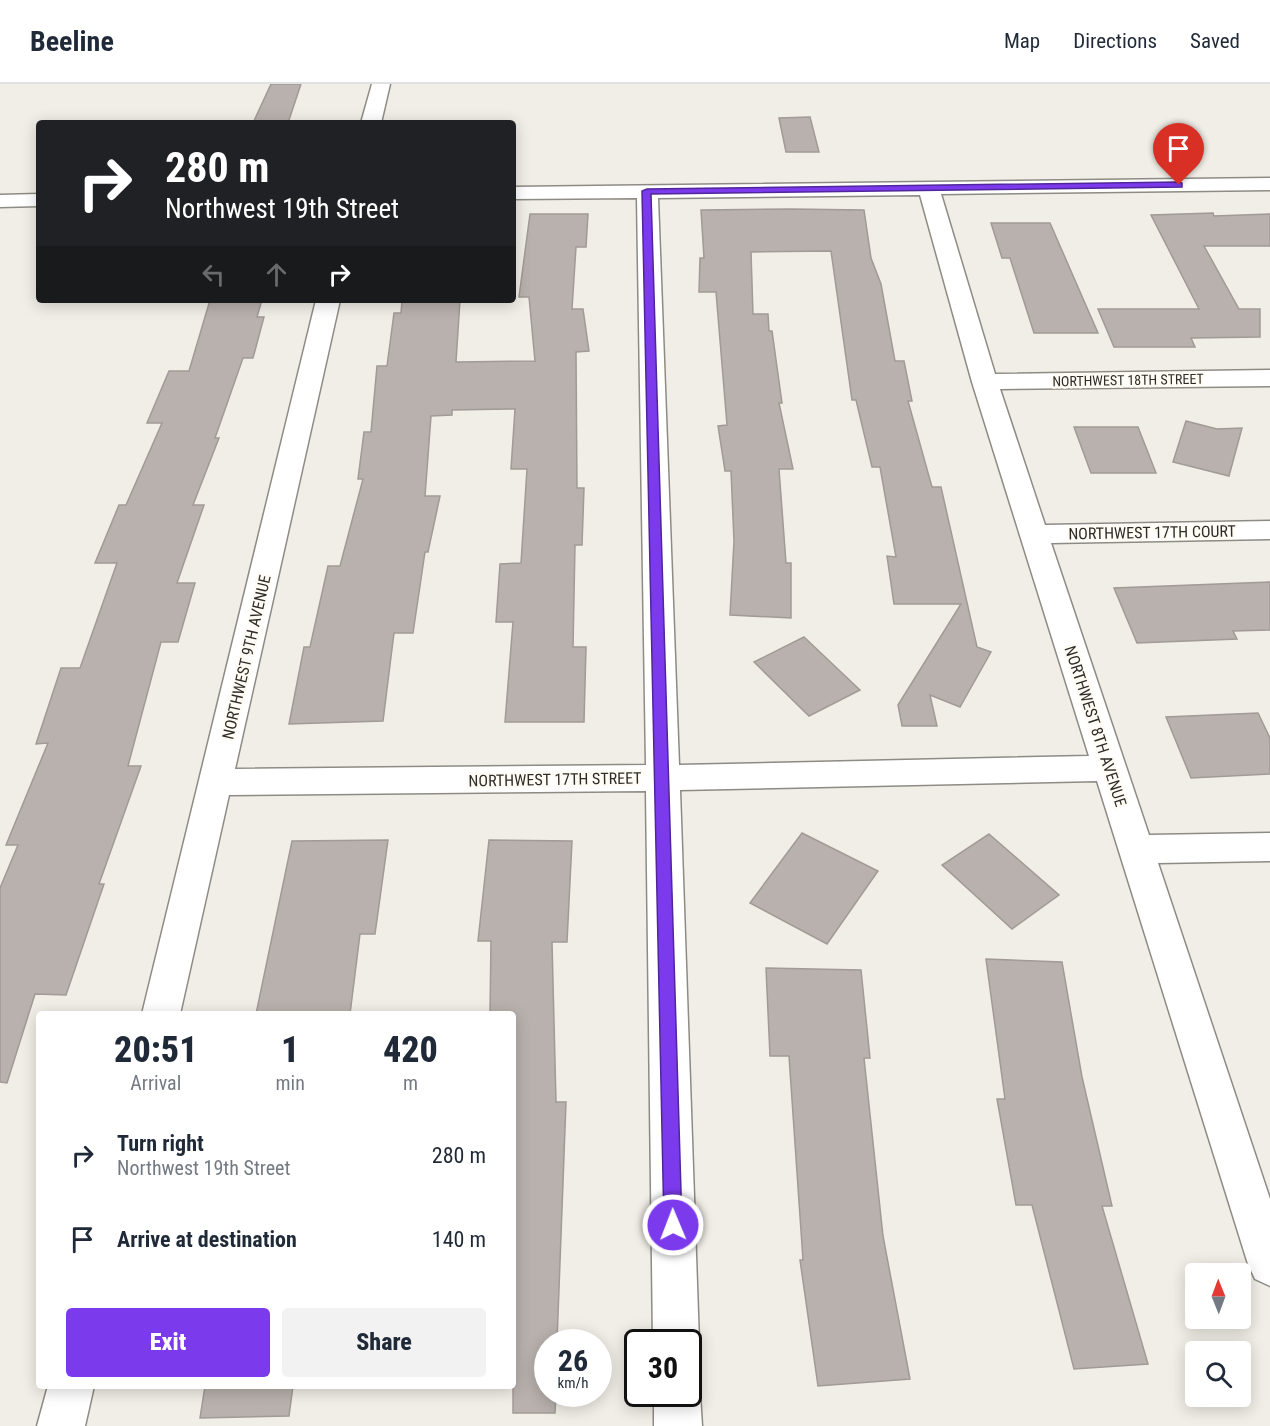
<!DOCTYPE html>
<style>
:root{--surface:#fff;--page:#f2f2f3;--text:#1f2937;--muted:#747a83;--line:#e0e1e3;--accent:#7c3aed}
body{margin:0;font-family:"Roboto Condensed",sans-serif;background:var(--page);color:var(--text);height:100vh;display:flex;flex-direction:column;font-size:22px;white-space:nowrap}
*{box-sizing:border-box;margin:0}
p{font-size:20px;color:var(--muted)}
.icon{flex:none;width:33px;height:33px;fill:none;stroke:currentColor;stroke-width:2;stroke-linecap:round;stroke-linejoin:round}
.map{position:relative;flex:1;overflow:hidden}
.panel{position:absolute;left:36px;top:927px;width:480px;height:378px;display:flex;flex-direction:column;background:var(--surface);border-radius:6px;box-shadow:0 3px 15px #0003}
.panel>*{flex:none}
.banner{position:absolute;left:36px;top:36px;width:480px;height:183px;border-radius:6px;box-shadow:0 3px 15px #0003;background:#202124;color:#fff;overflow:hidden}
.needle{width:39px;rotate:359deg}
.controls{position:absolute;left:1185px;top:1179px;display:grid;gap:12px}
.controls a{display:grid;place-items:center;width:66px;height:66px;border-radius:6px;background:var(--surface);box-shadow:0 3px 15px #0003;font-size:30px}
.speed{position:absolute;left:534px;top:1245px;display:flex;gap:12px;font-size:30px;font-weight:700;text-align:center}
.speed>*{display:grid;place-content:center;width:78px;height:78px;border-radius:50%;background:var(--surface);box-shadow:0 3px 15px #0003;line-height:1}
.speed small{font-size:15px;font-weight:400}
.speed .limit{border:3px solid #111;border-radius:9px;background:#fff;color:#111}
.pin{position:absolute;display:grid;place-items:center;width:51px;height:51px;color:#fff;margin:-62px -26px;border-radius:50% 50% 50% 0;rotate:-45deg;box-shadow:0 0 6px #0007}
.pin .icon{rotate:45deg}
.me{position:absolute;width:66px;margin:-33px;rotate:359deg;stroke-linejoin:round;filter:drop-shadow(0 0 4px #0008)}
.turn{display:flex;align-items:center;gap:21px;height:126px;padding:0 30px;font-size:27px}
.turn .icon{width:78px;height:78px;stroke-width:2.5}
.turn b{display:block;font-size:42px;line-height:51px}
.lanes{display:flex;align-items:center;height:57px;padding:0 30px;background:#0003;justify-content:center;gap:30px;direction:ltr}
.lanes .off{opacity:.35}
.eta{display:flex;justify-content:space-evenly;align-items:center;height:102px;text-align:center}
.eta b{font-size:36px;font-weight:800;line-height:42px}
.action{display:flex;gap:12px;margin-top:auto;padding:12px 30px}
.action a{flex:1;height:69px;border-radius:6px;background:var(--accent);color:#fff;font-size:24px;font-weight:800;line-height:69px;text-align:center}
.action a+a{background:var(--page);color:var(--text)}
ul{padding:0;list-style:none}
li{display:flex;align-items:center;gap:18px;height:84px;padding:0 30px}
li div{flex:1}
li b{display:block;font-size:22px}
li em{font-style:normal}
header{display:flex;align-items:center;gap:36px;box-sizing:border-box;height:84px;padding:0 30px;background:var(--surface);border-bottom:2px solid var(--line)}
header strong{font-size:28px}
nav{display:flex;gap:33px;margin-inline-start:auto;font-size:21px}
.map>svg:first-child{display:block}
</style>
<header>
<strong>Beeline</strong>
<nav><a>Map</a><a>Directions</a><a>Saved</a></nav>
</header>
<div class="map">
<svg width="1270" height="1342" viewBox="0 0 1270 1342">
<rect width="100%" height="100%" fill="#f1eee7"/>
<g fill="#b8b1ad" stroke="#a19a97" stroke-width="1.5">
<path d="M 271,0 L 301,0 L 288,39 L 253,39 Z"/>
<path d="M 810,33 L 819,68 L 786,68 L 779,34 Z"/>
<path d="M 791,125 L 864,126 L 871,174 L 881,200 L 895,277 L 904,277 L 912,317 L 908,317 L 932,403 L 941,403 L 977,563 L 991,568 L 960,623 L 930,611 L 937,642 L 902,642 L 898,621 L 961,520 L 894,520 L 887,472 L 896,473 L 880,383 L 872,383 L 856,316 L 852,316 L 831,167 L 751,168 L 753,230 L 768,230 L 769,247 L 772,247 L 782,319 L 779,319 L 793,385 L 779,385 L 786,479 L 791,479 L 791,534 L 730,531 L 734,457 L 731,387 L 725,387 L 718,342 L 727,341 L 716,208 L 699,208 L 700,174 L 704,174 L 701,126 Z"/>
<path d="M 1213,129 L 1214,132 L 1270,130 L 1270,162 L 1204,162 L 1239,225 L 1260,225 L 1260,253 L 1191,254 L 1195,263 L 1114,263 L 1098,225 L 1199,225 L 1151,131 Z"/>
<path d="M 530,130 L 588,130 L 586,163 L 576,163 L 572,225 L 583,225 L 589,267 L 576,268 L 577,404 L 584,404 L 582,461 L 575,461 L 573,563 L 586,563 L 584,638 L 505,638 L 513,538 L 496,538 L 500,480 L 521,479 L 527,385 L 511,385 L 515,325 L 452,326 L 452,331 L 431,332 L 425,412 L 440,412 L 428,468 L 425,468 L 413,549 L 394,549 L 383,637 L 289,640 L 304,563 L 310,563 L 328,482 L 340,482 L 363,395 L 358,395 L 364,348 L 371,348 L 377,282 L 387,282 L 394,229 L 401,229 L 402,216 L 460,216 L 456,278 L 535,277 L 529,213 L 519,213 Z"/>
<path d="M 991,139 L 1050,139 L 1098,249 L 1034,249 L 1010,174 L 1002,174 Z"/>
<path d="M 210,216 L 262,216 L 257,233 L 264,233 L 253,274 L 243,274 L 215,354 L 219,354 L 193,421 L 204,421 L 177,499 L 195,499 L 178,558 L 161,558 L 128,682 L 141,682 L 99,800 L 104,800 L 66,911 L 35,910 L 7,999 L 0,998 L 0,804 L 18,761 L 6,761 L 48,659 L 36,660 L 61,584 L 80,584 L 117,479 L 95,479 L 119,421 L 126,421 L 162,339 L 147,339 L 169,287 L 189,287 Z"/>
<path d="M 1186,337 L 1217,345 L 1242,344 L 1229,392 L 1173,378 Z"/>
<path d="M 1074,343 L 1138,343 L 1156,389 L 1091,389 Z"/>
<path d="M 1270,498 L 1270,546 L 1233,547 L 1237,555 L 1137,559 L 1114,504 Z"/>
<path d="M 804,553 L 860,606 L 809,632 L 754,578 Z"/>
<path d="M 1258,629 L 1270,654 L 1270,690 L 1191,694 L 1166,633 Z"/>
<path d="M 802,749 L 878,787 L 827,860 L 750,819 Z"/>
<path d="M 989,750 L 1059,811 L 1012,845 L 942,781 Z"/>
<path d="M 388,756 L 375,850 L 360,850 L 350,930 L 256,930 L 292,757 Z"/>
<path d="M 489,756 L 572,757 L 567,858 L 552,858 L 556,1018 L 566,1018 L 557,1258 L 548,1258 L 548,1310 L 556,1310 L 555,1329 L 513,1329 L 513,930 L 490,930 L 491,857 L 478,857 Z"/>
<path d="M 986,875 L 1062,878 L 1082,993 L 1112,1122 L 1102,1122 L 1148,1280 L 1074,1285 L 1032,1121 L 1016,1121 L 997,1015 L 1005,1015 Z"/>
<path d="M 766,884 L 861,886 L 870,974 L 864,974 L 883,1152 L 910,1295 L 818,1302 L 800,1176 L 803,1176 L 789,972 L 770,972 Z"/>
<path d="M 205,1302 L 293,1302 L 289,1332 L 200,1334 Z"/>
</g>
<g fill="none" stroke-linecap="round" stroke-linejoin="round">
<g stroke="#8d8b84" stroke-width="3">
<g id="minor">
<path d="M 372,0 L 390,0 L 381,39 L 361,39 Z"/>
<path d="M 1270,94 L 1270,106 L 941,110 L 995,290 L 1270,286 L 1270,302 L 1000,305 L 1045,441 L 1270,437 L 1270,455 L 1051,459 L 1149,751 L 1270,749 L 1270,777 L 1158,779 L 1270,1115 L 1270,1202 L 1255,1195 L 1248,1180 L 1097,697 L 680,706 L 699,1258 L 692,1274 L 688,1275 L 688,1258 L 653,1258 L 646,707 L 229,711 L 180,930 L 142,930 L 316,216 L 340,216 L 235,685 L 646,681 L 637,114 L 513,115 L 513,103 ZM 920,111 L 972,298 L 1089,672 L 679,681 L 658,114 Z"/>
<path d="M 39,110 L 39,122 L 0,123 L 0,111 Z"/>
<path d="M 688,1292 L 693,1294 L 700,1310 L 702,1342 L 654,1342 L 654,1310 L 688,1310 Z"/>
<path d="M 48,1302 L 94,1302 L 85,1342 L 37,1342 Z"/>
</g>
</g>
<use href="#minor" fill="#fff" fill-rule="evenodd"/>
</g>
<path fill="#7c3aed" stroke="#51269a" stroke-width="1.5" d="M 1179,98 L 1182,99 L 1182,103 L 651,110 L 682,1141 L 680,1147 L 673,1149 L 667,1147 L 664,1141 L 642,107 L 647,105 Z"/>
<g text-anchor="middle" stroke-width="5" stroke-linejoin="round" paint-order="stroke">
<g font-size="14" fill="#2d2c29" stroke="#fefcf4">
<text transform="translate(1128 296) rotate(-1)" y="5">NORTHWEST 18TH STREET</text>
</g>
<g font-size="16" fill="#2d2c29" stroke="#fefcf4">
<text transform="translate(1152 448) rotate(-1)" y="6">NORTHWEST 17TH COURT</text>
<text transform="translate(246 573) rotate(-77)" y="6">NORTHWEST 9TH AVENUE</text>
<text transform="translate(1096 642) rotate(72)" y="6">NORTHWEST 8TH AVENUE</text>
<text transform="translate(555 695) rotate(-1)" y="6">NORTHWEST 17TH STREET</text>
</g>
</g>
</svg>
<div class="controls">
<a><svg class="needle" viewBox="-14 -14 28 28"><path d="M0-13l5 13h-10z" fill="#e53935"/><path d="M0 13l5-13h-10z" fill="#747a83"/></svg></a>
<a><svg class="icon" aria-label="search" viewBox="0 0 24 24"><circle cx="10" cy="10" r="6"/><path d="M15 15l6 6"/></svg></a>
</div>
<div class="speed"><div>26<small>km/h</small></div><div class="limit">30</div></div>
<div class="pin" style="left:1179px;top:101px;background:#d93025"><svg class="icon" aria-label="arrive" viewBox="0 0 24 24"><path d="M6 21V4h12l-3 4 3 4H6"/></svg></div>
<svg class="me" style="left:673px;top:1141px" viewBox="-20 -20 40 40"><circle r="17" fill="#7c3aed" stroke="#fff" stroke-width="3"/><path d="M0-11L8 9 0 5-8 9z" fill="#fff"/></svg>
<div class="banner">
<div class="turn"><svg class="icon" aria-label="right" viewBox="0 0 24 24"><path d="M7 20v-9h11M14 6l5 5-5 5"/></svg><div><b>280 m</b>Northwest 19th Street</div></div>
<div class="lanes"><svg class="icon off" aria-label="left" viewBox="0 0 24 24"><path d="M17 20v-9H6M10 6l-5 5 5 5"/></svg><svg class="icon off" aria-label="ahead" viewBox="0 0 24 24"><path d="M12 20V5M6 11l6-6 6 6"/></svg><svg class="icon" aria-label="right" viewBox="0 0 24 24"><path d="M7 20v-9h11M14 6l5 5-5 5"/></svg></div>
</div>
<section class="panel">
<div class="eta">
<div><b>20:51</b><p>Arrival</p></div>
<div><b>1</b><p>min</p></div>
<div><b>420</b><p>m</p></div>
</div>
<ul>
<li><svg class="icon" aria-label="right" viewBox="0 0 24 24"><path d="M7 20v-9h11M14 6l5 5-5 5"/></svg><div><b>Turn right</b><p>Northwest 19th Street</p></div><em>280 m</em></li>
<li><svg class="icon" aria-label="arrive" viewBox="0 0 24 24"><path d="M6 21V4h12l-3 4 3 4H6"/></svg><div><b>Arrive at destination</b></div><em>140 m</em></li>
</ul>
<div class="action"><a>Exit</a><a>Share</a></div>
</section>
</div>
